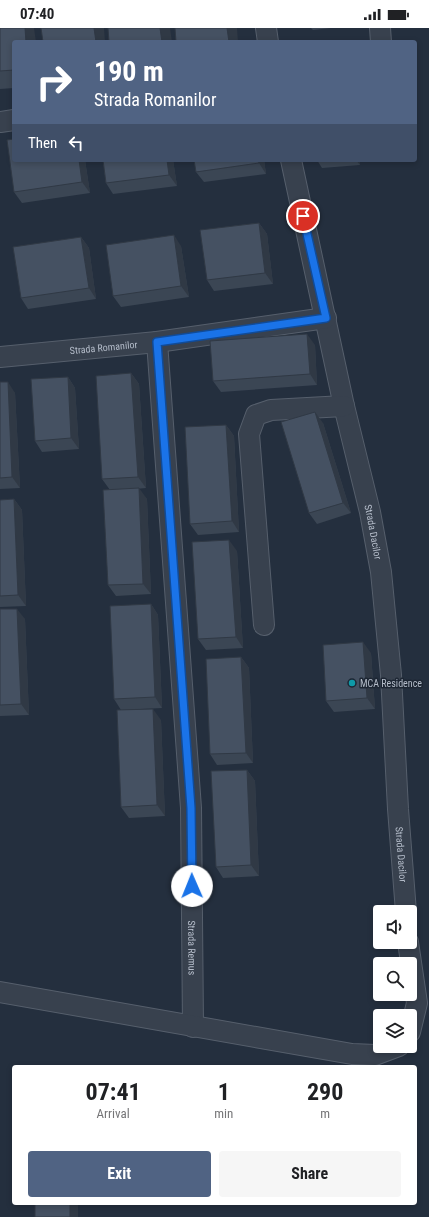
<!DOCTYPE html>
<style>
:root{--surface:#fff;--page:#f6f6f6;--text:#202124;--muted:#757577;--accent:#506383}
body{margin:0;font-family:"Roboto Condensed",sans-serif;background:var(--page);color:var(--text);height:100vh;display:flex;flex-direction:column;font-size:15px;white-space:nowrap}
*{box-sizing:border-box;margin:0}
p{font-size:13px;color:var(--muted)}
.icon{flex:none;width:22px;height:22px;fill:none;stroke:currentColor;stroke-width:2;stroke-linecap:round;stroke-linejoin:round}
.map{position:relative;flex:1;overflow:hidden}
.side{position:absolute;left:12px;top:1037px;width:405px;height:140px;display:flex;flex-direction:column;background:var(--surface);border-radius:4px;box-shadow:0 2px 6px #0003}
.side>*{flex:none}
.banner{position:absolute;left:12px;top:12px;width:405px;height:122px;border-radius:4px;box-shadow:0 2px 6px #0003;background:#506383;color:#fff;overflow:hidden}
.tools{position:absolute;left:373px;top:877px;display:grid;gap:8px}
.tools a{display:grid;place-items:center;width:44px;height:44px;border-radius:4px;background:var(--surface);box-shadow:0 2px 6px #0003;font-size:20px}
.pin{position:absolute;display:grid;place-items:center;width:34px;height:34px;color:#fff;margin:-17px;border:2px solid #fff;border-radius:50%;box-shadow:0 1px 4px #0007}
.me{position:absolute;width:44px;margin:-22px;rotate:359deg;stroke-linejoin:round;filter:drop-shadow(0 0 3px #0008)}
.turn{display:flex;align-items:center;gap:14px;height:84px;padding:0 16px;font-size:18px}
.turn .icon{width:52px;height:52px;stroke-width:2.5}
.turn b{display:block;font-size:28px;line-height:34px}
.then{display:flex;align-items:center;height:38px;padding:0 16px;background:#0003;gap:8px;font-size:15px}
.eta{display:flex;justify-content:space-evenly;align-items:center;height:68px;text-align:center}
.eta b{font-size:24px;font-weight:700;line-height:28px}
.button{display:flex;gap:8px;margin-top:auto;padding:8px 16px}
.button a{flex:1;height:46px;border-radius:4px;background:var(--accent);color:#fff;font-size:16px;font-weight:700;line-height:46px;text-align:center}
.button a+a{background:var(--page);color:var(--text)}
.status{display:flex;justify-content:space-between;align-items:center;height:28px;padding:0 20px;background:var(--surface);direction:ltr}
.status svg{height:11px;fill:currentColor}
.map>svg:first-child{display:block}
</style>
<div class="status"><b>07:40</b><svg viewBox="0 0 49 12"><path d="M0 12V9h3v3zM5 12V6h3v6zM10 12V3h3v9zM15 12V0h3v12zM26 1h20v11H26zM47 4h2v5h-2z"/></svg></div>
<div class="map">
<svg width="429" height="1189" viewBox="0 0 429 1189">
<rect width="100%" height="100%" fill="#242f3e"/>
<g fill="none" stroke-linecap="round" stroke-linejoin="round">
<g stroke="#565f6c" stroke-width="22">
<g id="minor">
<path d="M 266,0 L 268,14"/>
<path d="M 380,0 L 381,14"/>
<path d="M 0,94 L 14,92"/>
<path id="s1" d="M 291,132 L 344,378 L 370,484 L 381,544 L 391,647 L 398,781 L 406,884"/>
<path id="s2" d="M 157,314 L 191,780 L 193,999"/>
<path id="s3" d="M 0,329 L 157,314 L 326,290"/>
<path d="M 264,597 L 249,406 L 256,387 L 271,382 L 344,378"/>
<path d="M 408,914 L 417,975 L 410,1004"/>
<path d="M 0,964 L 352,1026 L 375,1027 L 399,1018"/>
</g>
</g>
<use href="#minor" stroke="#38414e" stroke-width="20"/>
</g>
<g fill="#3b4654">
<path d="M 0,0 L 14,14 L 14,60 L 0,61 Z"/>
<path d="M 311,0 L 331,0 L 313,2 Z"/>
<path d="M 85,132 L 90,165 L 22,175 L 14,164 Z"/>
<path d="M 103,132 L 173,132 L 177,158 L 113,166 L 106,155 Z"/>
<path d="M 264,132 L 266,146 L 204,154 L 196,144 Z"/>
<path d="M 317,132 L 360,132 L 360,137 L 322,140 Z"/>
<path d="M 259,195 L 267,206 L 273,256 L 214,263 L 207,252 Z"/>
<path d="M 81,209 L 89,220 L 96,271 L 28,281 L 21,270 Z"/>
<path d="M 181,218 L 189,269 L 121,279 L 113,268 Z"/>
<path d="M 315,317 L 317,357 L 221,364 L 213,353 Z"/>
<path d="M 131,345 L 139,356 L 146,460 L 135,461 L 147,471 L 151,566 L 116,568 L 108,557 L 110,462 L 102,451 Z"/>
<path d="M 68,349 L 75,360 L 79,421 L 42,424 L 35,413 Z"/>
<path d="M 0,354 L 15,365 L 20,460 L 0,461 Z"/>
<path d="M 323,395 L 351,485 L 317,496 L 309,485 Z"/>
<path d="M 226,397 L 234,408 L 239,504 L 198,507 L 190,496 Z"/>
<path d="M 14,471 L 22,482 L 26,578 L 0,579 L 0,472 Z"/>
<path d="M 237,523 L 243,620 L 206,622 L 198,611 Z"/>
<path d="M 151,576 L 158,587 L 162,680 L 121,682 L 114,671 Z"/>
<path d="M 0,581 L 25,591 L 29,687 L 0,688 Z"/>
<path d="M 371,625 L 375,681 L 334,684 L 326,673 Z"/>
<path d="M 241,629 L 249,640 L 253,735 L 217,737 L 210,726 Z"/>
<path d="M 161,692 L 165,788 L 129,790 L 121,779 Z"/>
<path d="M 247,742 L 255,753 L 259,848 L 223,850 L 216,839 Z"/>
</g>
<g fill="#303945">
<path d="M 25,0 L 34,0 L 36,14 L 26,14 Z"/>
<path d="M 94,0 L 104,0 L 105,14 L 96,14 Z"/>
<path d="M 160,0 L 170,0 L 172,14 L 162,14 Z"/>
<path d="M 227,0 L 237,0 L 238,14 L 229,14 Z"/>
<path d="M 79,132 L 85,132 L 90,165 L 82,154 Z"/>
<path d="M 167,132 L 173,132 L 177,158 L 169,147 Z"/>
<path d="M 258,132 L 264,132 L 266,146 L 259,135 Z"/>
<path d="M 356,132 L 360,132 L 360,137 Z"/>
<path d="M 259,195 L 267,206 L 273,256 L 265,245 Z"/>
<path d="M 174,207 L 181,218 L 189,269 L 181,258 Z"/>
<path d="M 81,209 L 89,220 L 96,271 L 89,260 Z"/>
<path d="M 307,306 L 315,317 L 317,357 L 310,346 Z"/>
<path d="M 131,345 L 139,356 L 146,460 L 138,449 Z"/>
<path d="M 68,349 L 75,360 L 79,421 L 71,410 Z"/>
<path d="M 8,354 L 15,365 L 20,460 L 12,449 Z"/>
<path d="M 315,384 L 323,395 L 351,485 L 343,475 Z"/>
<path d="M 226,397 L 234,408 L 239,504 L 232,493 Z"/>
<path d="M 139,460 L 147,471 L 151,566 L 143,556 Z"/>
<path d="M 14,471 L 22,482 L 26,578 L 18,567 Z"/>
<path d="M 229,512 L 237,523 L 243,620 L 236,609 Z"/>
<path d="M 151,576 L 158,587 L 162,680 L 155,669 Z"/>
<path d="M 17,581 L 25,591 L 29,687 L 21,676 Z"/>
<path d="M 363,614 L 371,625 L 375,681 L 367,670 Z"/>
<path d="M 241,629 L 249,640 L 253,735 L 246,725 Z"/>
<path d="M 153,681 L 161,692 L 165,788 L 157,777 Z"/>
<path d="M 247,742 L 255,753 L 259,848 L 251,837 Z"/>
<rect x="70" y="1175" width="8" height="14"/>
</g>
<g fill="#455162" stroke="#303945">
<path d="M 0,0 L 25,0 L 26,14 L 14,14 L 14,42 L 0,43 Z"/>
<path d="M 41,0 L 94,0 L 96,14 L 43,14 Z"/>
<path d="M 108,0 L 160,0 L 162,14 L 109,14 Z"/>
<path d="M 175,0 L 227,0 L 229,14 L 176,14 Z"/>
<path d="M 14,111 L 14,132 L 79,132 L 82,154 L 14,164 L 7,112 Z"/>
<path d="M 103,132 L 167,132 L 169,147 L 106,155 Z"/>
<path d="M 194,132 L 258,132 L 259,135 L 196,144 Z"/>
<path d="M 259,195 L 265,245 L 207,252 L 200,202 Z"/>
<path d="M 174,207 L 181,258 L 113,268 L 106,217 Z"/>
<path d="M 81,209 L 89,260 L 21,270 L 13,219 Z"/>
<path d="M 307,306 L 310,346 L 213,353 L 210,313 Z"/>
<path d="M 131,345 L 138,449 L 102,451 L 96,348 Z"/>
<path d="M 68,349 L 71,410 L 35,413 L 31,351 Z"/>
<path d="M 0,354 L 8,354 L 12,449 L 0,450 Z"/>
<path d="M 315,384 L 343,475 L 309,485 L 281,394 Z"/>
<path d="M 226,397 L 232,493 L 190,496 L 185,399 Z"/>
<path d="M 139,460 L 143,556 L 108,557 L 103,462 Z"/>
<path d="M 14,471 L 18,567 L 0,568 L 0,472 Z"/>
<path d="M 229,512 L 236,609 L 198,611 L 192,514 Z"/>
<path d="M 151,576 L 155,669 L 114,671 L 110,578 Z"/>
<path d="M 0,581 L 17,581 L 21,676 L 0,677 Z"/>
<path d="M 363,614 L 367,670 L 326,673 L 323,617 Z"/>
<path d="M 241,629 L 246,725 L 210,726 L 206,631 Z"/>
<path d="M 153,681 L 157,777 L 121,779 L 117,682 Z"/>
<path d="M 247,742 L 251,837 L 216,839 L 211,743 Z"/>
<rect x="35" y="1175" width="35" height="14"/>
</g>
<g fill="none" stroke-linecap="round" stroke-linejoin="round">
<g stroke="#114b97" stroke-width="10">
<path id="route" d="M 192,858 L 191,780 L 157,314 L 326,290 L 303,188"/>
</g>
<use href="#route" stroke="#1a73e8" stroke-width="7"/>
</g>
<circle fill="#0f9aa8" stroke="#1d2633" stroke-width="1.5" cx="352" cy="655" r="4"/>
<g text-anchor="middle" stroke-width="3" stroke-linejoin="round" paint-order="stroke">
<g font-size="10" fill="#b4bcc9" stroke="#1d2633">
<text dy="4" stroke="none"><textPath href="#s3" startOffset="104">Strada Romanilor</textPath></text>
<text dy="4" stroke="none"><textPath href="#s1" startOffset="381">Strada Dacilor</textPath></text>
<text dy="4" stroke="none"><textPath href="#s1" startOffset="705">Strada Dacilor</textPath></text>
<text dy="4" stroke="none"><textPath href="#s2" startOffset="607">Strada Remus</textPath></text>
</g>
<g font-size="10" fill="#b4bcc9" stroke="#1d2633" text-anchor="start">
<text x="360" y="659">MCA Residence</text>
</g>
</g>
</svg>
<div class="tools">
<a><svg class="icon" aria-label="sound" viewBox="0 0 24 24"><path d="M4 9h4l5-4v14l-5-4H4zM17 9q2 3 0 6"/></svg></a>
<a><svg class="icon" aria-label="search" viewBox="0 0 24 24"><circle cx="10" cy="10" r="6"/><path d="M15 15l6 6"/></svg></a>
<a><svg class="icon" aria-label="layers" viewBox="0 0 24 24"><path d="M12 4l9 5-9 5-9-5zM3 14l9 5 9-5"/></svg></a>
</div>
<div class="pin" style="left:303px;top:188px;background:#d93025"><svg class="icon" aria-label="arrive" viewBox="0 0 24 24"><path d="M6 21V4h12l-3 4 3 4H6"/></svg></div>
<svg class="me" style="left:192px;top:858px" viewBox="-20 -20 40 40"><circle r="19" fill="#fff"/><path d="M0-13L10 11 0 6-10 11z" fill="#1a73e8"/></svg>
<div class="banner">
<div class="turn"><svg class="icon" aria-label="right" viewBox="0 0 24 24"><path d="M7 20v-9h11M14 6l5 5-5 5"/></svg><div><b>190 m</b>Strada Romanilor</div></div>
<div class="then">Then<svg class="icon" aria-label="left" viewBox="0 0 24 24"><path d="M17 20v-9H6M10 6l-5 5 5 5"/></svg></div>
</div>
<section class="side">
<div class="eta">
<div><b>07:41</b><p>Arrival</p></div>
<div><b>1</b><p>min</p></div>
<div><b>290</b><p>m</p></div>
</div>
<div class="button"><a>Exit</a><a>Share</a></div>
</section>
</div>
